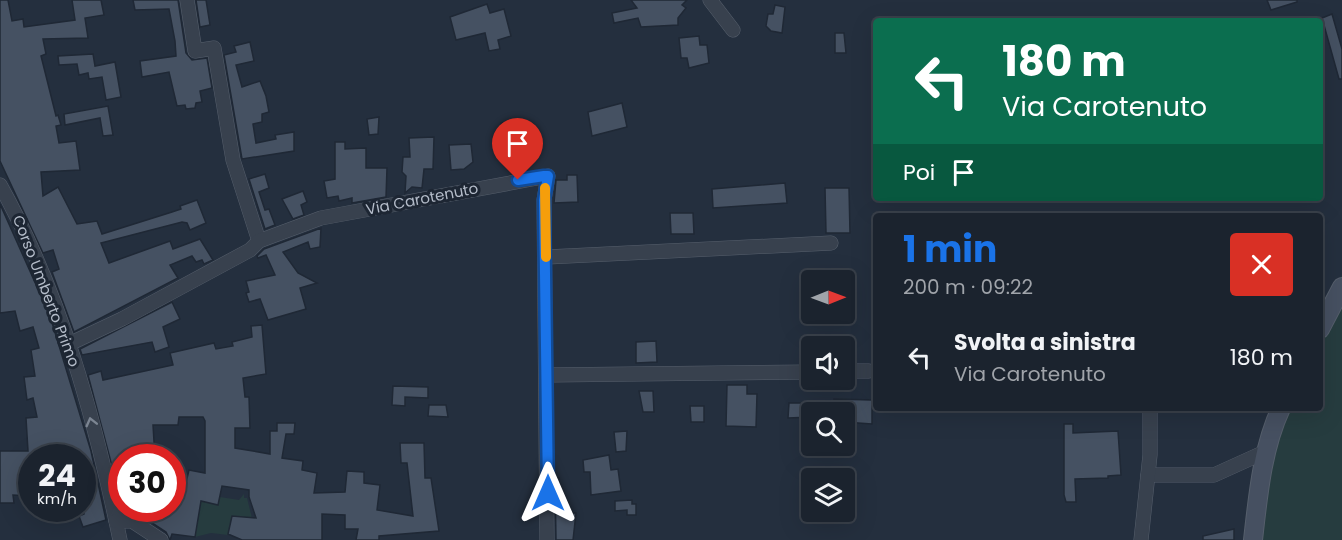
<!DOCTYPE html>
<html lang="it">
<meta charset="utf-8">
<style>
:root{--surface:#1b232e;--page:#282f3a;--text:#f1f3f6;--muted:#a0a4aa;--line:#39404a;--accent:#1a73e8}
body{margin:0;font-family:Poppins,sans-serif;background:var(--page);color:var(--text);height:100vh;display:flex;flex-direction:column;font-size:22px;white-space:nowrap}
*{box-sizing:border-box;margin:0}
p{font-size:20px;color:var(--muted)}
.icon{flex:none;width:33px;height:33px;fill:none;stroke:currentColor;stroke-width:2;stroke-linecap:round;stroke-linejoin:round}
.map{position:relative;flex:1;overflow:hidden}
.sheet{position:absolute;left:873px;top:213px;width:450px;height:198px;display:flex;flex-direction:column;background:var(--surface);border-radius:6px;box-shadow:0 6px 24px #0002,0 0 0 2px var(--line)}
.sheet>*{flex:none}
.guide{position:absolute;left:873px;top:18px;width:450px;height:183px;border-radius:6px;box-shadow:0 6px 24px #0002,0 0 0 2px var(--line);background:#0b6e4f;color:#fff;overflow:hidden}
.needle{width:39px;rotate:89deg}
.controls{position:absolute;left:801px;top:270px;display:grid;gap:12px}
.controls a{display:grid;place-items:center;width:54px;height:54px;border-radius:6px;background:var(--surface);box-shadow:0 6px 24px #0002,0 0 0 2px var(--line);font-size:30px}
.speed{position:absolute;left:18px;top:444px;display:flex;gap:12px;font-size:30px;font-weight:700;text-align:center}
.speed>*{display:grid;place-content:center;width:78px;height:78px;border-radius:50%;background:var(--surface);box-shadow:0 6px 24px #0002,0 0 0 2px var(--line);line-height:1}
.speed small{font-size:15px;font-weight:400}
.speed .limit{border:9px solid #d22;background:#fff;color:#111}
.pin{position:absolute;display:grid;place-items:center;width:51px;height:51px;color:#fff;margin:-62px -26px;border-radius:50% 50% 50% 0;rotate:-45deg;box-shadow:0 0 6px #0007}
.pin .icon{rotate:45deg}
.me{position:absolute;width:66px;margin:-33px;rotate:0deg;stroke-linejoin:round;filter:drop-shadow(0 0 4px #0008)}
.turn{display:flex;align-items:center;gap:21px;height:126px;padding:0 30px;font-size:27px}
.turn .icon{width:78px;height:78px;stroke-width:2.5}
.turn b{display:block;font-size:42px;line-height:51px}
.then{display:flex;align-items:center;height:57px;padding:0 30px;background:#0003;gap:12px;font-size:22px}
.round{display:grid;place-items:center;flex:none;width:63px;height:63px;border-radius:6px;background:var(--page)}
.headline{display:flex;align-items:center;justify-content:space-between;height:102px;padding:0 30px}
h1{font-size:36px;font-weight:700;line-height:45px;color:var(--accent)}
ul{padding:0;list-style:none}
li{display:flex;align-items:center;gap:18px;height:84px;padding:0 30px}
li div{flex:1}
li b{display:block;font-size:22px}
li em{font-style:normal}
.map>svg:first-child{display:block}
</style>
<div class="map">
<svg width="1342" height="540" viewBox="0 0 1342 540">
<rect width="100%" height="100%" fill="#242f3e"/>
<g fill="#263c3f">
<path d="M 1342,275 L 1342,540 L 1249,540 L 1276,408 L 1320,408 L 1320,319 Z"/>
<path d="M 206,473 L 220,490 L 220,497 L 239,500 L 244,494 L 244,498 L 247,498 L 252,518 L 232,518 L 228,535 L 211,533 L 195,537 Z"/>
</g>
<g fill="#455162" stroke="#1f2835" stroke-width="1.5">
<path d="M 0,0 L 8,0 L 12,21 L 23,19 L 24,27 L 75,20 L 72,0 L 101,0 L 104,15 L 85,18 L 88,38 L 43,39 L 46,54 L 41,56 L 56,116 L 58,115 L 61,125 L 56,126 L 59,143 L 76,141 L 80,170 L 41,172 L 43,196 L 58,187 L 77,224 L 97,221 L 102,234 L 172,212 L 181,209 L 180,206 L 197,200 L 206,223 L 190,230 L 187,223 L 182,222 L 101,243 L 109,263 L 170,241 L 173,249 L 200,239 L 213,260 L 204,264 L 202,260 L 196,262 L 192,256 L 170,265 L 178,278 L 74,332 L 52,272 L 59,269 L 53,250 L 43,253 L 0,161 Z"/>
<path d="M 133,0 L 178,0 L 186,53 L 192,60 L 207,58 L 212,88 L 200,91 L 202,102 L 196,103 L 195,108 L 186,109 L 185,105 L 177,106 L 169,72 L 142,77 L 140,61 L 176,56 L 175,41 L 169,9 L 135,10 Z"/>
<path d="M 196,0 L 206,0 L 210,25 L 200,27 Z"/>
<path d="M 631,0 L 687,0 L 682,5 L 686,8 L 678,18 L 678,25 L 641,27 L 638,18 L 614,23 L 612,13 L 637,8 Z"/>
<path d="M 1267,0 L 1297,0 L 1297,2 L 1271,10 Z"/>
<path d="M 487,4 L 490,13 L 504,9 L 511,36 L 498,40 L 500,49 L 489,51 L 485,33 L 456,40 L 450,17 Z"/>
<path d="M 775,5 L 785,7 L 782,33 L 771,31 L 766,26 L 768,14 L 773,14 Z"/>
<path d="M 1332,14 L 1342,49 L 1342,79 L 1339,79 L 1322,18 Z"/>
<path d="M 835,33 L 844,33 L 846,53 L 835,53 Z"/>
<path d="M 699,36 L 700,45 L 707,45 L 709,63 L 689,68 L 687,58 L 681,58 L 679,38 Z"/>
<path d="M 250,42 L 254,61 L 236,65 L 242,87 L 260,81 L 266,96 L 269,112 L 262,114 L 262,122 L 253,124 L 256,143 L 276,139 L 275,135 L 294,132 L 294,151 L 242,159 L 224,55 L 236,52 L 234,46 Z"/>
<path d="M 93,54 L 95,66 L 115,62 L 121,97 L 106,100 L 102,77 L 89,79 L 88,73 L 79,75 L 77,64 L 59,65 L 58,56 Z"/>
<path d="M 622,103 L 627,127 L 592,136 L 588,112 Z"/>
<path d="M 108,106 L 113,135 L 103,136 L 100,118 L 65,125 L 64,114 Z"/>
<path d="M 379,117 L 378,134 L 369,135 L 367,119 Z"/>
<path d="M 523,119 L 529,145 L 519,147 L 518,143 L 501,146 L 499,134 L 503,133 L 501,123 Z"/>
<path d="M 434,137 L 433,169 L 424,169 L 422,188 L 412,187 L 405,193 L 406,176 L 402,172 L 403,157 L 410,157 L 409,138 Z"/>
<path d="M 335,142 L 345,142 L 345,149 L 366,148 L 366,168 L 387,168 L 386,197 L 352,203 L 352,198 L 339,201 L 338,196 L 327,198 L 324,181 L 335,179 Z"/>
<path d="M 471,144 L 473,162 L 464,169 L 451,170 L 449,145 Z"/>
<path d="M 265,174 L 269,188 L 259,192 L 265,210 L 269,209 L 275,225 L 265,229 L 249,179 Z"/>
<path d="M 567,175 L 577,175 L 578,202 L 554,203 L 556,180 L 567,180 Z"/>
<path d="M 785,183 L 787,203 L 713,208 L 712,189 Z"/>
<path d="M 825,188 L 849,188 L 850,233 L 826,233 Z"/>
<path d="M 303,191 L 307,202 L 301,205 L 304,215 L 293,219 L 282,199 Z"/>
<path d="M 0,204 L 50,316 L 91,451 L 106,520 L 83,527 L 79,516 L 84,514 L 82,458 L 32,458 L 31,496 L 13,495 L 14,503 L 0,503 L 0,451 L 28,451 L 26,418 L 37,417 L 33,398 L 27,400 L 24,377 L 35,376 L 31,350 L 39,348 L 33,327 L 20,331 L 15,311 L 0,313 Z"/>
<path d="M 670,213 L 693,213 L 694,234 L 671,234 Z"/>
<path d="M 321,228 L 320,247 L 310,249 L 308,242 L 283,252 L 298,273 L 317,283 L 300,288 L 306,309 L 268,320 L 260,299 L 249,302 L 246,293 L 249,292 L 246,281 L 275,275 L 266,255 L 258,258 L 257,256 L 264,249 Z"/>
<path d="M 172,302 L 180,319 L 163,327 L 169,347 L 155,352 L 152,342 L 82,355 L 80,349 Z"/>
<path d="M 262,325 L 266,374 L 243,378 L 245,397 L 249,397 L 250,428 L 235,428 L 235,448 L 270,454 L 270,431 L 277,431 L 277,423 L 295,423 L 294,434 L 286,434 L 282,458 L 303,461 L 302,470 L 317,473 L 314,493 L 345,492 L 347,471 L 364,472 L 364,483 L 380,485 L 377,510 L 413,516 L 407,463 L 401,463 L 400,443 L 424,443 L 425,478 L 431,478 L 439,531 L 379,536 L 379,540 L 356,540 L 358,529 L 345,529 L 345,515 L 322,514 L 322,540 L 242,540 L 228,534 L 232,516 L 256,518 L 249,497 L 249,490 L 222,486 L 218,505 L 201,501 L 195,537 L 172,534 L 170,540 L 166,532 L 137,513 L 123,512 L 122,508 L 172,508 L 172,502 L 181,503 L 189,470 L 205,473 L 205,421 L 203,417 L 179,417 L 178,425 L 153,425 L 155,458 L 122,458 L 122,504 L 88,375 L 101,371 L 103,380 L 173,365 L 170,353 L 214,343 L 216,349 L 233,346 L 232,342 L 252,337 L 251,326 Z"/>
<path d="M 656,341 L 657,362 L 636,363 L 636,342 Z"/>
<path d="M 727,385 L 747,385 L 747,394 L 757,394 L 756,427 L 726,426 Z"/>
<path d="M 393,386 L 428,387 L 428,398 L 405,397 L 405,406 L 392,405 Z"/>
<path d="M 639,391 L 653,391 L 654,412 L 643,412 Z"/>
<path d="M 834,399 L 872,400 L 872,424 L 844,422 L 844,412 L 834,412 Z"/>
<path d="M 789,403 L 813,403 L 812,417 L 788,418 Z"/>
<path d="M 429,405 L 446,405 L 448,417 L 428,416 Z"/>
<path d="M 690,406 L 704,406 L 704,422 L 691,422 Z"/>
<path d="M 1064,424 L 1073,424 L 1073,433 L 1118,431 L 1121,475 L 1108,476 L 1108,478 L 1075,479 L 1076,502 L 1066,502 L 1064,495 Z"/>
<path d="M 627,431 L 626,451 L 616,452 L 614,432 Z"/>
<path d="M 609,455 L 611,470 L 618,469 L 621,491 L 591,495 L 590,472 L 584,472 L 583,460 Z"/>
<path d="M 555,478 L 559,478 L 560,513 L 576,513 L 573,540 L 556,540 Z"/>
<path d="M 632,500 L 632,504 L 636,504 L 636,515 L 627,515 L 627,510 L 615,511 L 615,501 Z"/>
<path d="M 1234,529 L 1234,540 L 1203,540 L 1203,536 Z"/>
</g>
<g fill="none" stroke-linecap="round" stroke-linejoin="round">
<g stroke="#565f6c" stroke-width="15">
<g id="street">
<path d="M 187,0 L 195,51 L 214,48 L 233,160 L 259,241"/>
<path d="M 710,0 L 733,30"/>
<path d="M 0,185 C 61,294 95,419 120,540"/>
<path d="M 547,257 L 831,243"/>
<path d="M 69,344 L 122,319 L 250,250 L 259,241 L 321,218 L 548,176 L 544,200 L 547,540"/>
<path d="M 844,371 L 869,371"/>
<path d="M 548,375 L 812,372"/>
<path d="M 1148,475 L 1214,475 L 1267,451"/>
<path d="M 116,521 L 132,521 L 161,540"/>
<path d="M 1141,540 L 1150,455 L 1150,408"/>
</g>
</g>
<g stroke="#565f6c" stroke-width="20">
<g id="secondary">
<path d="M 1320,329 L 1342,287"/>
<path d="M 1253,540 C 1258,496 1262,449 1281,408"/>
</g>
</g>
<use href="#street" stroke="#38414e" stroke-width="14"/>
<use href="#secondary" stroke="#465061" stroke-width="18"/>
</g>
<defs><path id="oneway-chevron" d="M-2-3.5L2.5 0L-2 3.5" fill="none" stroke-width="1.6" stroke-linecap="round" stroke-linejoin="round" transform="scale(1.5)"/></defs>
<use stroke="#7c8592" href="#oneway-chevron" transform="translate(91 422) rotate(-104)"/>
<g fill="none" stroke-linecap="round" stroke-linejoin="round">
<g stroke="#114b97" stroke-width="15">
<path id="route" d="M 518,180 L 544,176 L 548,176 L 544,200 L 548,493"/>
</g>
<use href="#route" stroke="#1a73e8" stroke-width="10"/>
<path stroke="#f59e0b" stroke-width="10" d="M 545,188 L 546,257"/>
</g>
<g text-anchor="middle" stroke-width="6" stroke-linejoin="round" paint-order="stroke">
<g font-size="15" fill="#b4bcc9" stroke="#1d2633">
<text transform="translate(422 199) rotate(-11)" y="5">Via Carotenuto</text>
<text transform="translate(46 291) rotate(69)" y="5">Corso Umberto Primo</text>
</g>
</g>
</svg>
<div class="controls">
<a><svg class="needle" viewBox="-14 -14 28 28"><path d="M0-13l5 13h-10z" fill="#e53935"/><path d="M0 13l5-13h-10z" fill="#a0a4aa"/></svg></a>
<a><svg class="icon" aria-label="sound" viewBox="0 0 24 24"><path d="M4 9h4l5-4v14l-5-4H4zM17 9q2 3 0 6"/></svg></a>
<a><svg class="icon" aria-label="search" viewBox="0 0 24 24"><circle cx="10" cy="10" r="6"/><path d="M15 15l6 6"/></svg></a>
<a><svg class="icon" aria-label="layers" viewBox="0 0 24 24"><path d="M12 4l9 5-9 5-9-5zM3 14l9 5 9-5"/></svg></a>
</div>
<div class="speed"><div>24<small>km/h</small></div><div class="limit">30</div></div>
<div class="pin" style="left:518px;top:180px;background:#d93025"><svg class="icon" aria-label="arrive" viewBox="0 0 24 24"><path d="M6 21V4h12l-3 4 3 4H6"/></svg></div>
<svg class="me" style="left:548px;top:493px" viewBox="-20 -20 40 40"><path d="M0-17L14 15 0 8-14 15z" fill="#1a73e8" stroke="#fff" stroke-width="4"/></svg>
<div class="guide">
<div class="turn"><svg class="icon" aria-label="left" viewBox="0 0 24 24"><path d="M17 20v-9H6M10 6l-5 5 5 5"/></svg><div><b>180 m</b>Via Carotenuto</div></div>
<div class="then">Poi<svg class="icon" aria-label="arrive" viewBox="0 0 24 24"><path d="M6 21V4h12l-3 4 3 4H6"/></svg></div>
</div>
<section class="sheet">
<div class="headline"><div><h1>1 min</h1><p>200 m · 09:22</p></div><a class="round" style="background:#d93025;color:#fff"><svg class="icon" aria-label="close" viewBox="0 0 24 24"><path d="M6 6l12 12M18 6L6 18"/></svg></a></div>
<ul>
<li><svg class="icon" aria-label="left" viewBox="0 0 24 24"><path d="M17 20v-9H6M10 6l-5 5 5 5"/></svg><div><b>Svolta a sinistra</b><p>Via Carotenuto</p></div><em>180 m</em></li>
</ul>
</section>
</div>
